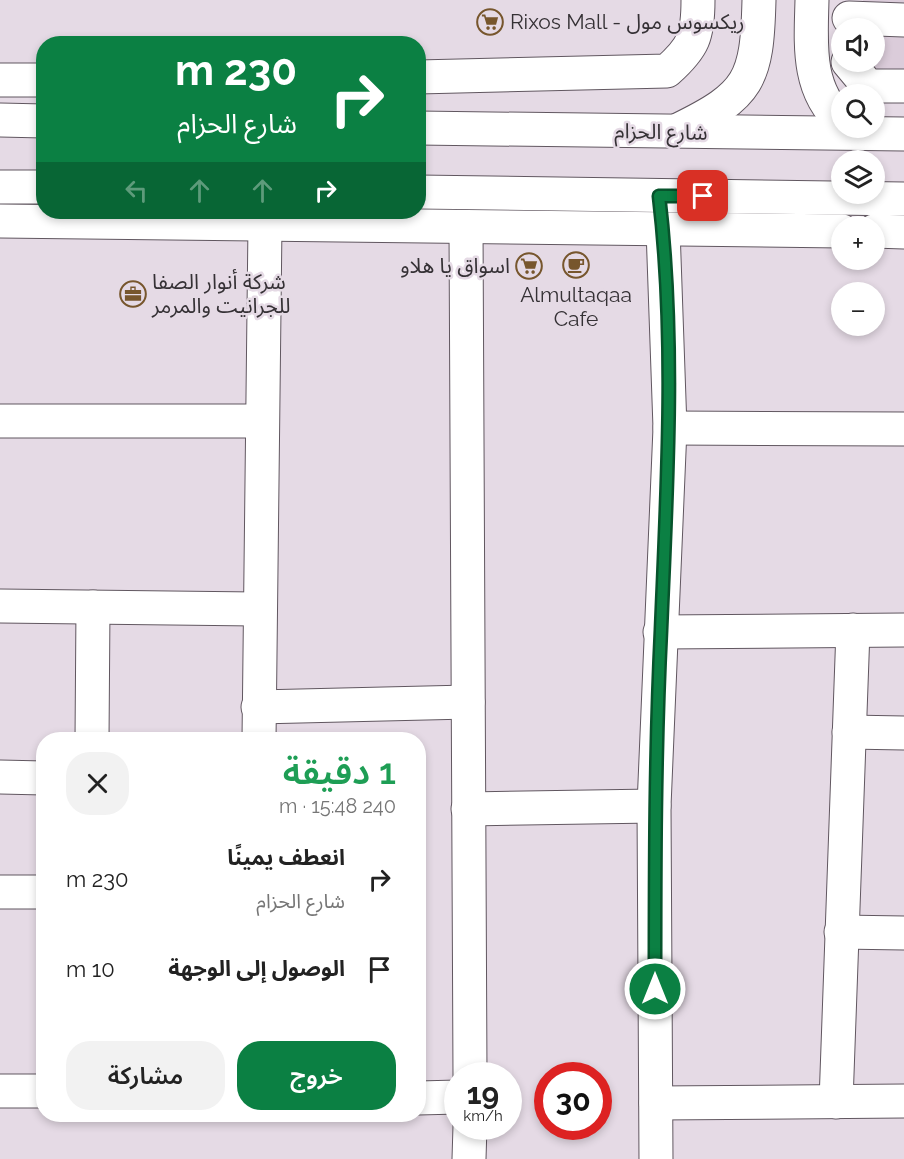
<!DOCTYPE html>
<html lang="ar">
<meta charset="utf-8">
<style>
:root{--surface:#fff;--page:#f2f2f2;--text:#222;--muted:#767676;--accent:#0b8043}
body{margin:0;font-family:Raleway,"Noto Sans Arabic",sans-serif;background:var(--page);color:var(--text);direction:rtl;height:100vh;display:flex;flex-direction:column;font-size:22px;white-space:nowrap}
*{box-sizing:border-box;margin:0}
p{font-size:20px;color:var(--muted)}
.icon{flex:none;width:33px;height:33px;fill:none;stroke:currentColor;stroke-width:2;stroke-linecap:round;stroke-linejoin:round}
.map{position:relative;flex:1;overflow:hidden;direction:ltr}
.panel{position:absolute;left:36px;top:732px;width:390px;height:390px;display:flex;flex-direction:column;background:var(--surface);border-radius:24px;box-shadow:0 3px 9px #0003;direction:rtl}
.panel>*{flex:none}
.guide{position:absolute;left:36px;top:36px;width:390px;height:183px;border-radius:24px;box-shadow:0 3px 9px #0003;direction:rtl;background:#0b8043;color:#fff;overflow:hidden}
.controls{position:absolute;left:831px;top:18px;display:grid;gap:12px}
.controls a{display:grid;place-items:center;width:54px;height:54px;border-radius:50%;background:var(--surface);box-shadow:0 3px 9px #0003;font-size:30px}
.speed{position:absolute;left:444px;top:1062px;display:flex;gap:12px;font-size:30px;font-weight:700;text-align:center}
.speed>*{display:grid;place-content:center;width:78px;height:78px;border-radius:50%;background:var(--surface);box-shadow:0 3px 9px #0003;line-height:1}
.speed small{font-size:15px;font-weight:400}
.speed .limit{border:9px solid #d22;background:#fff;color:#111}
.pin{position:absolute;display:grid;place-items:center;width:51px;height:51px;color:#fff;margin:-26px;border-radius:12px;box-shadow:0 3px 9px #0006}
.me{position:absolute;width:66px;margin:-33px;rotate:0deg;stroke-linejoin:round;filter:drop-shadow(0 0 4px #0008)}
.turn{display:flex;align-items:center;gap:21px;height:126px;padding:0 30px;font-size:27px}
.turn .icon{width:78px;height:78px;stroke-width:2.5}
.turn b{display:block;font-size:42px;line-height:51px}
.lanes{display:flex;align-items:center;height:57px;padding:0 30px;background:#0003;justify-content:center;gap:30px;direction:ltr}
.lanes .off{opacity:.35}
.round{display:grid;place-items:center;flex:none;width:63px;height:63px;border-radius:24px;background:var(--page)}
.head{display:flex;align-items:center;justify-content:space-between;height:102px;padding:0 30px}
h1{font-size:36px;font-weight:600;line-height:45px;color:#1e9e55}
.button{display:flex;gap:12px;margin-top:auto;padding:12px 30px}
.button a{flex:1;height:69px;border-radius:24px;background:var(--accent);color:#fff;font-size:24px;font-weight:600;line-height:69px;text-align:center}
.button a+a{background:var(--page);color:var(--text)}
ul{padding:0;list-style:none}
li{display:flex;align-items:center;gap:18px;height:90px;padding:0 30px}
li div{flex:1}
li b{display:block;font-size:22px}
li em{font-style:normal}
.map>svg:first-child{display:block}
</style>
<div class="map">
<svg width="904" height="1159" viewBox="0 0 904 1159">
<rect width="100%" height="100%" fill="#e5dae5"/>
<path fill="#dbccda" d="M 863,0 L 904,0 L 904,73 L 861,73 L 862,62 L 874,62 L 874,28 L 862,28 Z"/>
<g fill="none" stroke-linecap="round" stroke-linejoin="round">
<g stroke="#615760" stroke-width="35">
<g id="minor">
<path d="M 849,18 L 904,20"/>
<path d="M 848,62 L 868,86 L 904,86"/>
<path d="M 418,77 L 667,71 C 694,47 698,36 698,0"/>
<path d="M 0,80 L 44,80"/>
<path d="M 466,227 L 470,1076"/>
<path d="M 0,421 L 262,421"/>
<path d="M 670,428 L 904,429"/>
<path d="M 0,606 L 259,609"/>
<path d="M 660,632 L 904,630"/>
<path d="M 258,707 L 468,702"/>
<path d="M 849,732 L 904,733"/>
<path d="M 92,740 L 93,607"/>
<path d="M 259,740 L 265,224"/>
<path d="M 0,777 L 44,778"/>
<path d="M 468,809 L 654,806"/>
<path d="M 0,892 L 44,892"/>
<path d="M 841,932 L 904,933"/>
<path d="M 0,1091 L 44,1091"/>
<path d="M 418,1098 L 458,1097"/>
<path d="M 836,1102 L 853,630"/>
<path d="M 656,1103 L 904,1101"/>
<path d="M 469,1159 L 470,1126"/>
<path d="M 656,1159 L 654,806 L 670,428 L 663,229"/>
</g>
</g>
<g stroke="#615760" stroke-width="35">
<g id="major">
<path d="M 812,0 C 811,42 806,90 842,121"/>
<path d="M 0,120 L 44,121"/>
<path d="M 418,128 L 904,134"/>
<path d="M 678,130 C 750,95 757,80 759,0"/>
<path d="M 0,187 L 44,187"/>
<path d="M 418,192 L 904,199"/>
<path d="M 0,221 L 842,231"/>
<path d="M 874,231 L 904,232"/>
</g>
</g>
<use href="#minor" stroke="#fff" stroke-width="33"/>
<use href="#major" stroke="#fff" stroke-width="33"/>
</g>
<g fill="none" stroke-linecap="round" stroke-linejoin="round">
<g stroke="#07532c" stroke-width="15">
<path id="route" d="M 655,989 C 655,869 655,750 661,630 C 667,486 676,340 659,196 L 703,196"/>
</g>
<use href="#route" stroke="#0b8043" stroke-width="10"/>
</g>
<defs>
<g id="supermarket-ring" transform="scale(1.35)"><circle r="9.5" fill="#e5dae5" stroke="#77562d" stroke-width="1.5"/><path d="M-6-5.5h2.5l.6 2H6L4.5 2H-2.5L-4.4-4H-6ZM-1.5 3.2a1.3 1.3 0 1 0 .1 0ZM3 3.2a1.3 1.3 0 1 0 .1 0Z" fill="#77562d"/></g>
<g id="cafe-ring" transform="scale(1.35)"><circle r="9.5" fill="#e5dae5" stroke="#77562d" stroke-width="1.5"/><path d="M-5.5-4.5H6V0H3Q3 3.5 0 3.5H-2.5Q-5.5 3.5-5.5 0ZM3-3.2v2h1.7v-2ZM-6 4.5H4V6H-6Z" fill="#77562d"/></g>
<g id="office-ring" transform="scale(1.35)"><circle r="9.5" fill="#e5dae5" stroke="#77562d" stroke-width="1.5"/><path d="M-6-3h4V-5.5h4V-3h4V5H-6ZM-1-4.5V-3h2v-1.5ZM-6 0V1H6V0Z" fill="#77562d"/></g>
</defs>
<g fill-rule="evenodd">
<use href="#supermarket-ring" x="490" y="22"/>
<use href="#cafe-ring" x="576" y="265"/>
<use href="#supermarket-ring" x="529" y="266"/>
<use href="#office-ring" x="133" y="294"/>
</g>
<g text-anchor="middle" stroke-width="5" stroke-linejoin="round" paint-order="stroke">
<g font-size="21" fill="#353135" stroke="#e5dae5" text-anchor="start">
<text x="510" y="29">Rixos Mall - ريكسوس مول</text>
<text x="510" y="273" text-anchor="end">اسواق يا هلاو</text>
<text x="152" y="289">شركة أنوار الصفا<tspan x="152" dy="24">للجرانيت والمرمر</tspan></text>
<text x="576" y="302" text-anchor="middle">Almultaqaa<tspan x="576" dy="24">Cafe</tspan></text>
</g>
<g font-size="21" fill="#353135" stroke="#e5dae5">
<text transform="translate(661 132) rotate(1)" y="7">شارع الحزام</text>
</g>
</g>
</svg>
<div class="controls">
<a><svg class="icon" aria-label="sound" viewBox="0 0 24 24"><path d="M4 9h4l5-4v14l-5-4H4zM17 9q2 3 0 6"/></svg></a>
<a><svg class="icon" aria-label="search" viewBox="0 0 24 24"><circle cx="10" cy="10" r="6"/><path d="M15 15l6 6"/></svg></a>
<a><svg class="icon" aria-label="layers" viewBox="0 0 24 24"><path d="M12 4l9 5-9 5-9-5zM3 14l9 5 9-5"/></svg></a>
<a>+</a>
<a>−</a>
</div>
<div class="speed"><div>19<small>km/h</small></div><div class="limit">30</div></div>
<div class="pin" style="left:703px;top:196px;background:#d93025"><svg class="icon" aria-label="arrive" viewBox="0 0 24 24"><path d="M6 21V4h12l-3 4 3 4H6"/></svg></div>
<svg class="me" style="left:655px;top:989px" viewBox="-20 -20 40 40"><circle r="17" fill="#0b8043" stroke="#fff" stroke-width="3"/><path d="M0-11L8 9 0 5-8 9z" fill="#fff"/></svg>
<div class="guide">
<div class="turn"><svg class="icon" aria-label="right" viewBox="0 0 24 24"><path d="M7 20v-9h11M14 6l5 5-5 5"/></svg><div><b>230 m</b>شارع الحزام</div></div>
<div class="lanes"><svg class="icon off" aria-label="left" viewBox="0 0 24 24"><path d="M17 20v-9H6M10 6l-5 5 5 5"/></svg><svg class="icon off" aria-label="ahead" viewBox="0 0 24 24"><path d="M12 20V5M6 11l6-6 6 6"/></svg><svg class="icon off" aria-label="ahead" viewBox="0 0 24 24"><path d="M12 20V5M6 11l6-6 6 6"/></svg><svg class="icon" aria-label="right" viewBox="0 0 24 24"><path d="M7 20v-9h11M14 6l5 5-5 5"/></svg></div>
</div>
<section class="panel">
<div class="head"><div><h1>1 دقيقة</h1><p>240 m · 15:48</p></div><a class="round"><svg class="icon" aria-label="close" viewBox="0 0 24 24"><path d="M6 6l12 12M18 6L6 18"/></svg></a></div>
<ul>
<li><svg class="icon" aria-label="right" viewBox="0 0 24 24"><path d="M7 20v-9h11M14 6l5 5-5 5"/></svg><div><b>انعطف يمينًا</b><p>شارع الحزام</p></div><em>230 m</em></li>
<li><svg class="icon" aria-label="arrive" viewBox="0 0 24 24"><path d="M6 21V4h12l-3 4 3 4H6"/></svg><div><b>الوصول إلى الوجهة</b></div><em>10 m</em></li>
</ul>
<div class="button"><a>خروج</a><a>مشاركة</a></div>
</section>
</div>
